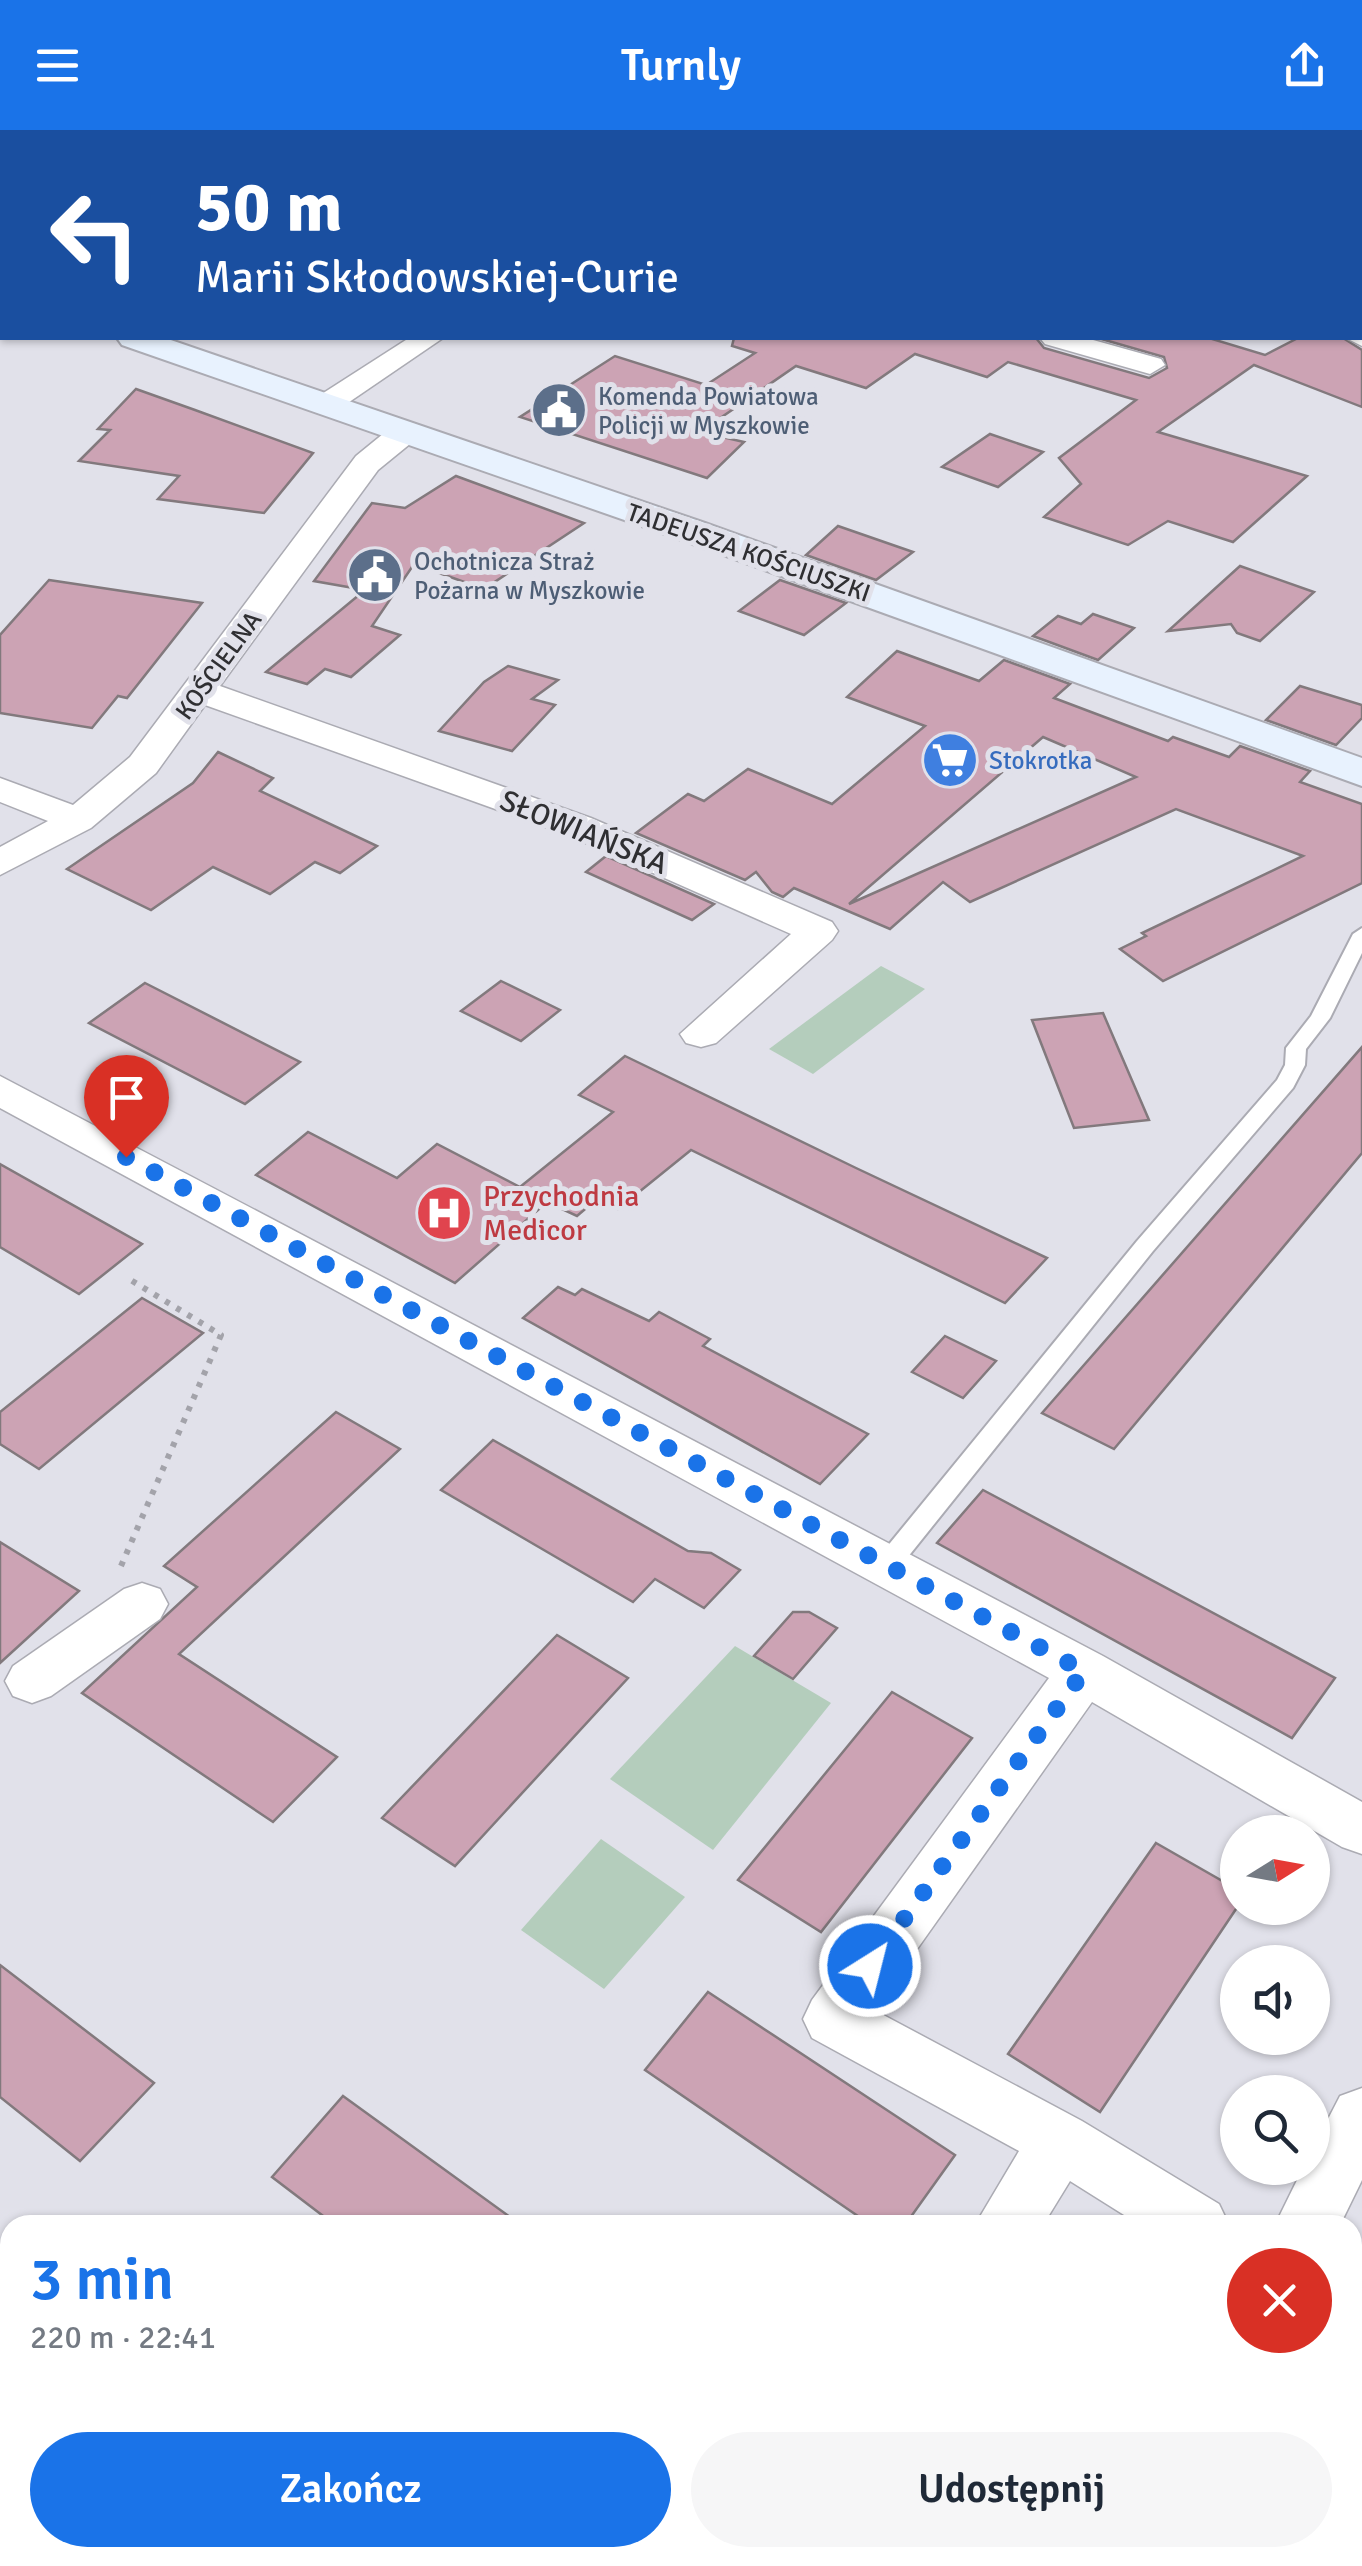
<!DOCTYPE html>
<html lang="pl">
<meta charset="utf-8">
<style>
:root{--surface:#fff;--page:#f6f6f7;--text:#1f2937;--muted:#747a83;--accent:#1a73e8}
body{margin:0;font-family:Signika,sans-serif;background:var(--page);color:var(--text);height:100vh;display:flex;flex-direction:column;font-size:38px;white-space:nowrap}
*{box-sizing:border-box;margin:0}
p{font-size:32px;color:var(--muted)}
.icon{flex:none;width:55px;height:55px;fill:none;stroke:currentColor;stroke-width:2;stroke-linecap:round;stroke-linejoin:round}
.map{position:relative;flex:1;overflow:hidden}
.details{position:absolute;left:0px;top:2085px;width:1362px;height:352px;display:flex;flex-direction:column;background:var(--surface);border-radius:30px 30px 0 0;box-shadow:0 2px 8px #0004}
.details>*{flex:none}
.hud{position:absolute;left:0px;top:0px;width:1362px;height:210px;box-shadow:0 2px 8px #0004;background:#1a4fa0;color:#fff;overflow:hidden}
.needle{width:65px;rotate:79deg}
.controls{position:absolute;left:1220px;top:1685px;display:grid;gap:20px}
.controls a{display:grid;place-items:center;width:110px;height:110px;border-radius:50%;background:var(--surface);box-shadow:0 2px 8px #0004;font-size:50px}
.pin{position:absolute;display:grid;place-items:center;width:85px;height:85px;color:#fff;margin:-102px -42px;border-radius:50% 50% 50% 0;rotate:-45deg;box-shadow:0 0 10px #0007}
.pin .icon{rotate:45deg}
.me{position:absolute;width:110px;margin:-55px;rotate:36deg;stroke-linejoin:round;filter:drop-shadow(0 0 8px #0008)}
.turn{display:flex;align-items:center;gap:35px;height:210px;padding:0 30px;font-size:45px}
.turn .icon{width:130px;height:130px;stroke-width:2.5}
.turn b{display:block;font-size:70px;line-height:85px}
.round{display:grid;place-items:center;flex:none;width:105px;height:105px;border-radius:52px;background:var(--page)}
.overview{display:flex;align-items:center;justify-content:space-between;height:170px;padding:0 30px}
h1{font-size:60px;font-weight:600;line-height:75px;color:var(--accent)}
.primary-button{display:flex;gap:20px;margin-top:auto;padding:20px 30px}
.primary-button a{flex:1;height:115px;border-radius:60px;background:var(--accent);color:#fff;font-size:40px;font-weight:600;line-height:115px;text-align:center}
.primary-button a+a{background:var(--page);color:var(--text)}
header{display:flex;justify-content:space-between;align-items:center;height:130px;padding:0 30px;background:var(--accent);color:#fff;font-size:45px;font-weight:600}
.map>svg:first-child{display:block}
</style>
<header><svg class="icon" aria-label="menu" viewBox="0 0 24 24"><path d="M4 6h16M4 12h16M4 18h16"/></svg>Turnly<svg class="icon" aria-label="share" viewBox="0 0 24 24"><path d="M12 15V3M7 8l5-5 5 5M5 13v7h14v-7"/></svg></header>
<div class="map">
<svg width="1362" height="2436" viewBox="0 0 1362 2436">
<rect width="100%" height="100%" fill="#e1e1ea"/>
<g fill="#b4cdbc">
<path d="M 881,836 L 925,859 L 813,944 L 769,919 Z"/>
<path d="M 735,1516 L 831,1573 L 713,1720 L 610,1649 Z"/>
<path d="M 601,1709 L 685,1767 L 604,1859 L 521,1800 Z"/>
</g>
<g fill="#cca3b4" stroke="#82797d" stroke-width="2.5" fill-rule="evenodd">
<path d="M 734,208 L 1036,208 L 1044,218 L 1149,248 L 1167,238 L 1164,227 L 1098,208 L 1209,208 L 1265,225 L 1298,208 L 1343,208 L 1362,220 L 1362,277 L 1254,235 L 1158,302 L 1307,346 L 1233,412 L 1168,391 L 1128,415 L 1044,387 L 1081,354 L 1059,328 L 1136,270 L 1008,232 L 987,247 L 915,224 L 866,258 L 796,236 L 700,302 L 744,312 L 707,348 L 520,287 L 615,226 L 706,255 L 755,223 L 732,216 Z"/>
<path d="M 136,259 L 195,280 L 313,323 L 264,383 L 158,369 L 179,346 L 79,331 L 110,300 L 98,299 Z"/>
<path d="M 990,304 L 1043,322 L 998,357 L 942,337 Z"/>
<path d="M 456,346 L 584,393 L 484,459 L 414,434 L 372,496 L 400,505 L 351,547 L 325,539 L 307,554 L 266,542 L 365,460 L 314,451 L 372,373 L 405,378 Z"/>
<path d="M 838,396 L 913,422 L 876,450 L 806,425 Z"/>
<path d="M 1240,436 L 1314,462 L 1260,511 L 1237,503 L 1231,494 L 1168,501 Z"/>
<path d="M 49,450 L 202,473 L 127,568 L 118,566 L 92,598 L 0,583 L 0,505 Z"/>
<path d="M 780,450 L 846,473 L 804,505 L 739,481 Z"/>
<path d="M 1093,484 L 1134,498 L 1098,530 L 1033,506 L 1058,486 L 1081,494 Z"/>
<path d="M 897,521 L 979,551 L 1004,530 L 1070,554 L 1054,568 L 1168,611 L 1173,607 L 1229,627 L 1240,616 L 1310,641 L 1300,652 L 1362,674 L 1362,753 L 1163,851 L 1120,819 L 1146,806 L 1142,803 L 1303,726 L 1176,679 L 970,772 L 943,752 L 890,799 L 794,758 L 783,767 L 772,762 L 756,742 L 745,750 L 636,703 L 688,664 L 704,671 L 748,639 L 832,674 L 925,596 L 847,567 ZM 1043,607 L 1136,647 L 849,774 Z"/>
<path d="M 508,536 L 558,550 L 532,569 L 555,575 L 512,621 L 439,601 L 484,552 Z"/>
<path d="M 1300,556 L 1362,575 L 1362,588 L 1336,615 L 1266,590 Z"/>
<path d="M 218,622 L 273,648 L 260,661 L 377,716 L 340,743 L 315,732 L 270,764 L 213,737 L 151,780 L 67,739 L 193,653 Z"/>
<path d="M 606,726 L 714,774 L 692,790 L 586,742 Z"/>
<path d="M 501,851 L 560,880 L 521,911 L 461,881 Z"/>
<path d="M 145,853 L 300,932 L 245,974 L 89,893 Z"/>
<path d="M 1103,883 L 1149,990 L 1074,998 L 1032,890 Z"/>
<path d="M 1362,917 L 1362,1023 L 1114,1319 L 1042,1283 Z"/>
<path d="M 625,926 L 856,1038 L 1047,1128 L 1005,1173 L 691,1020 L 618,1079 L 598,1068 L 577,1086 L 547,1072 L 455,1153 L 256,1045 L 308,1002 L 397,1048 L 437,1014 L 520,1057 L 613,982 L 579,965 Z"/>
<path d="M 0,1034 L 142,1114 L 79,1164 L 0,1117 Z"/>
<path d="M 558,1157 L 575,1165 L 582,1159 L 649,1191 L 659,1182 L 710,1209 L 703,1216 L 868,1304 L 820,1354 L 523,1188 Z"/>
<path d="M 142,1168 L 203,1203 L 39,1339 L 0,1314 L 0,1282 Z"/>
<path d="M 945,1206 L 996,1231 L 963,1268 L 912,1242 Z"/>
<path d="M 336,1282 L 400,1319 L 179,1524 L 337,1627 L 273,1692 L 82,1563 L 197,1457 L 164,1436 Z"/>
<path d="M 493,1310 L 688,1421 L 711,1423 L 740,1440 L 704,1478 L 655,1449 L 633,1472 L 441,1360 Z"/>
<path d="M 983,1360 L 1335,1548 L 1292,1608 L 937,1413 Z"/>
<path d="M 0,1412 L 79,1461 L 0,1533 Z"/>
<path d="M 793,1482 L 809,1482 L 837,1498 L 793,1549 L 754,1526 Z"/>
<path d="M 557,1505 L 628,1548 L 455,1736 L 382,1688 Z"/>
<path d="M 892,1562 L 972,1608 L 821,1802 L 738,1750 Z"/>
<path d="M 1156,1713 L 1238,1760 L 1238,1776 L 1100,1982 L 1008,1924 Z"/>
<path d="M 0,1835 L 154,1953 L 80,2031 L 0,1967 Z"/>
<path d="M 708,1862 L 955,2025 L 905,2095 L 871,2095 L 645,1940 Z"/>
<path d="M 343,1966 L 521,2095 L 335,2095 L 272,2047 Z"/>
</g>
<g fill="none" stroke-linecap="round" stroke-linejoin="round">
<g stroke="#ababb3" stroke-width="4">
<path id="service" d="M 1362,798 L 1362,823 L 1330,888 L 1306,919 L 1305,935 L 1293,958 L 1153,1121 L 895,1443 L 877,1443 L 874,1436 L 877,1429 L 1137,1111 L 1277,950 L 1285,935 L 1286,918 L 1311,886 L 1353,804 Z"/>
</g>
<g stroke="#ababb3" stroke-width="3">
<g id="minor">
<path d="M 875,0 L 903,0 L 905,2 L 877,2 Z"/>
<path d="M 1005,0 L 1040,0 L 1042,2 L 1007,2 Z"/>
<rect x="1360" y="78" width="2" height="16"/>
<rect x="1360" y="121" width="2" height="17"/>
<path d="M 1360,197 L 1362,198 L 1362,216 L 1346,208 L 1360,208 Z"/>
<path d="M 409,208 L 443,208 L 336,281 L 314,281 L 310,275 L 314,269 Z"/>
<path d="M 1040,208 L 1086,208 L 1161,229 L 1165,235 L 1150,244 L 1045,214 Z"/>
<path d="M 405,293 L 416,295 L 420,302 L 416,309 L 378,340 L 220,556 L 591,688 L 832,792 L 838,801 L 832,810 L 716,913 L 701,917 L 686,913 L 680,904 L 791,804 L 565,704 L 205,575 L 156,643 L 91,698 L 0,745 L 0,717 L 48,691 L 0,672 L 0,648 L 73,675 L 130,627 L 356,326 L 394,295 Z"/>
<path d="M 0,946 L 1103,1526 L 1362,1672 L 1362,1724 L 1342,1717 L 1092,1572 L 874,1880 L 1082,1991 L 1219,2074 L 1229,2095 L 1140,2095 L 1070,2051 L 1043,2095 L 975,2095 L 1019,2021 L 812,1908 L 803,1889 L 812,1870 L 1049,1548 L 0,978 Z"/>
<path d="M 142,1453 L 160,1459 L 168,1474 L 160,1489 L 51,1566 L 32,1573 L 13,1566 L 5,1551 L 13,1536 L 124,1459 Z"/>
<path d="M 1362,1958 L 1362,2050 L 1340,2095 L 1275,2095 L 1303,2038 L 1312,2038 L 1312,2020 L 1340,1966 Z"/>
<path d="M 1100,2428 L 1170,2428 L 1166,2436 L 1096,2436 Z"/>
</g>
</g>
<g stroke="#ababb3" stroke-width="4">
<g id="secondary">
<path d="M 0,150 L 2,151 L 2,171 L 0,170 Z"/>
<path d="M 117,208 L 165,208 L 705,393 L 1362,628 L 1362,656 L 679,409 L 122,215 Z"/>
</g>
</g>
<path stroke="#a3a3aa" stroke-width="4" stroke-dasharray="2.5 5" stroke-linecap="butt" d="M 492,0 L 509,2"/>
<path stroke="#a3a3aa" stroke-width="6" stroke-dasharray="5 8" stroke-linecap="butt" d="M 121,1436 L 221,1205 L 129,1149"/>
<g stroke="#a3a3aa" stroke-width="8" stroke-dasharray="6 10" stroke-linecap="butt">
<path d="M 1352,2189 L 1362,2172"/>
<path d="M 1227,2436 L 1231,2428"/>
</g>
<use href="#service" fill="#fff" fill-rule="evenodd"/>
<use href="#minor" fill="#fff" fill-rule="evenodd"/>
<use href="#secondary" fill="#e8f2fe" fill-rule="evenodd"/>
</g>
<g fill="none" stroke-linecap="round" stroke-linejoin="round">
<path stroke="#1a73e8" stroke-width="18" stroke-dasharray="0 32.4" d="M 126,1027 L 1084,1541 L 870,1836"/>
</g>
<defs>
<g id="civic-disc" transform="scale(2.875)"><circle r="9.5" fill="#5c6f8a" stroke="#e1e1ea"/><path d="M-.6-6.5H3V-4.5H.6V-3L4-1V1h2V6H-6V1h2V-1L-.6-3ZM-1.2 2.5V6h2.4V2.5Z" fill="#fff"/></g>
<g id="supermarket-disc" transform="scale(2.875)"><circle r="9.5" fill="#3f7fe0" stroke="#e1e1ea"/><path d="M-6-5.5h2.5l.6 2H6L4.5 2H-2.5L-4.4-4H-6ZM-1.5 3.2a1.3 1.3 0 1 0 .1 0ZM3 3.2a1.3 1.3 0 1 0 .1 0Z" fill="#fff"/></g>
<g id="hospital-disc" transform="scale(2.875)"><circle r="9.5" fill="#e0444e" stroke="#e1e1ea"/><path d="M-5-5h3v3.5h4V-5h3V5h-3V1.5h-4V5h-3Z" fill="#fff"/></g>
</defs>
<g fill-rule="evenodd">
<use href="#civic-disc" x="559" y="280"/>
<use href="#civic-disc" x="375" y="445"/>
<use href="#supermarket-disc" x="950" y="630"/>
<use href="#hospital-disc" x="444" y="1083"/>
</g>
<g text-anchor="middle" stroke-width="10" stroke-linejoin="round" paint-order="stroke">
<g font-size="25" fill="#4e5e75" stroke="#e1e1ea" text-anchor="start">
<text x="598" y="275">Komenda Powiatowa<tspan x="598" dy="29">Policji w Myszkowie</tspan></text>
<text x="414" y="440">Ochotnicza Straż<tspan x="414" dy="29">Pożarna w Myszkowie</tspan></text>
</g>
<g font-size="25" fill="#2f2f32" stroke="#e1e1ea">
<text transform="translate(749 422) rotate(19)" y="9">TADEUSZA KOŚCIUSZKI</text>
<text transform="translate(218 535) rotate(-54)" y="9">KOŚCIELNA</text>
</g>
<g font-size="25" fill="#366cbe" stroke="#e1e1ea" text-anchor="start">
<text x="989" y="639">Stokrotka</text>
</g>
<g font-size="30" fill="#2f2f32" stroke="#e1e1ea">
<text transform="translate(584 702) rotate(22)" y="10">SŁOWIAŃSKA</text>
</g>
<g font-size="30" fill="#be3a42" stroke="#e1e1ea" text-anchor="start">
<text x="483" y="1076">Przychodnia<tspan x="483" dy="34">Medicor</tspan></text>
</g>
</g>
</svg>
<div class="controls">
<a><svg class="needle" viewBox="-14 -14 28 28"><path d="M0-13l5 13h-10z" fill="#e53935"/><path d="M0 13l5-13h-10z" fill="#747a83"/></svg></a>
<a><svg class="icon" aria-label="sound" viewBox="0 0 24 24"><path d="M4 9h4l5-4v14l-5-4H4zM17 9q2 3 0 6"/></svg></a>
<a><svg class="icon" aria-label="search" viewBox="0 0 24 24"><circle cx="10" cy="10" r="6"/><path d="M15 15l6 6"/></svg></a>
</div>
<div class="pin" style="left:126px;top:1027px;background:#d93025"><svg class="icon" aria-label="arrive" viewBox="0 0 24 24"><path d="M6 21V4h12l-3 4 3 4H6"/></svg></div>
<svg class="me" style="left:870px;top:1836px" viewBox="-20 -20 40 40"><circle r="17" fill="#1a73e8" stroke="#fff" stroke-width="3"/><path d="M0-11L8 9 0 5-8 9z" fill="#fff"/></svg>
<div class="hud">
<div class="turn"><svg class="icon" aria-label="left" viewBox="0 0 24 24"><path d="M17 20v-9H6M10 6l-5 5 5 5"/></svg><div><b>50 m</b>Marii Skłodowskiej-Curie</div></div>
</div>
<section class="details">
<div class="overview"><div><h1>3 min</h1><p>220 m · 22:41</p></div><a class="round" style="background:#d93025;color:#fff"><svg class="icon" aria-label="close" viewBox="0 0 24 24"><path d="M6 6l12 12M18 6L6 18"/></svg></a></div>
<div class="primary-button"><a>Zakończ</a><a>Udostępnij</a></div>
</section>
</div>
